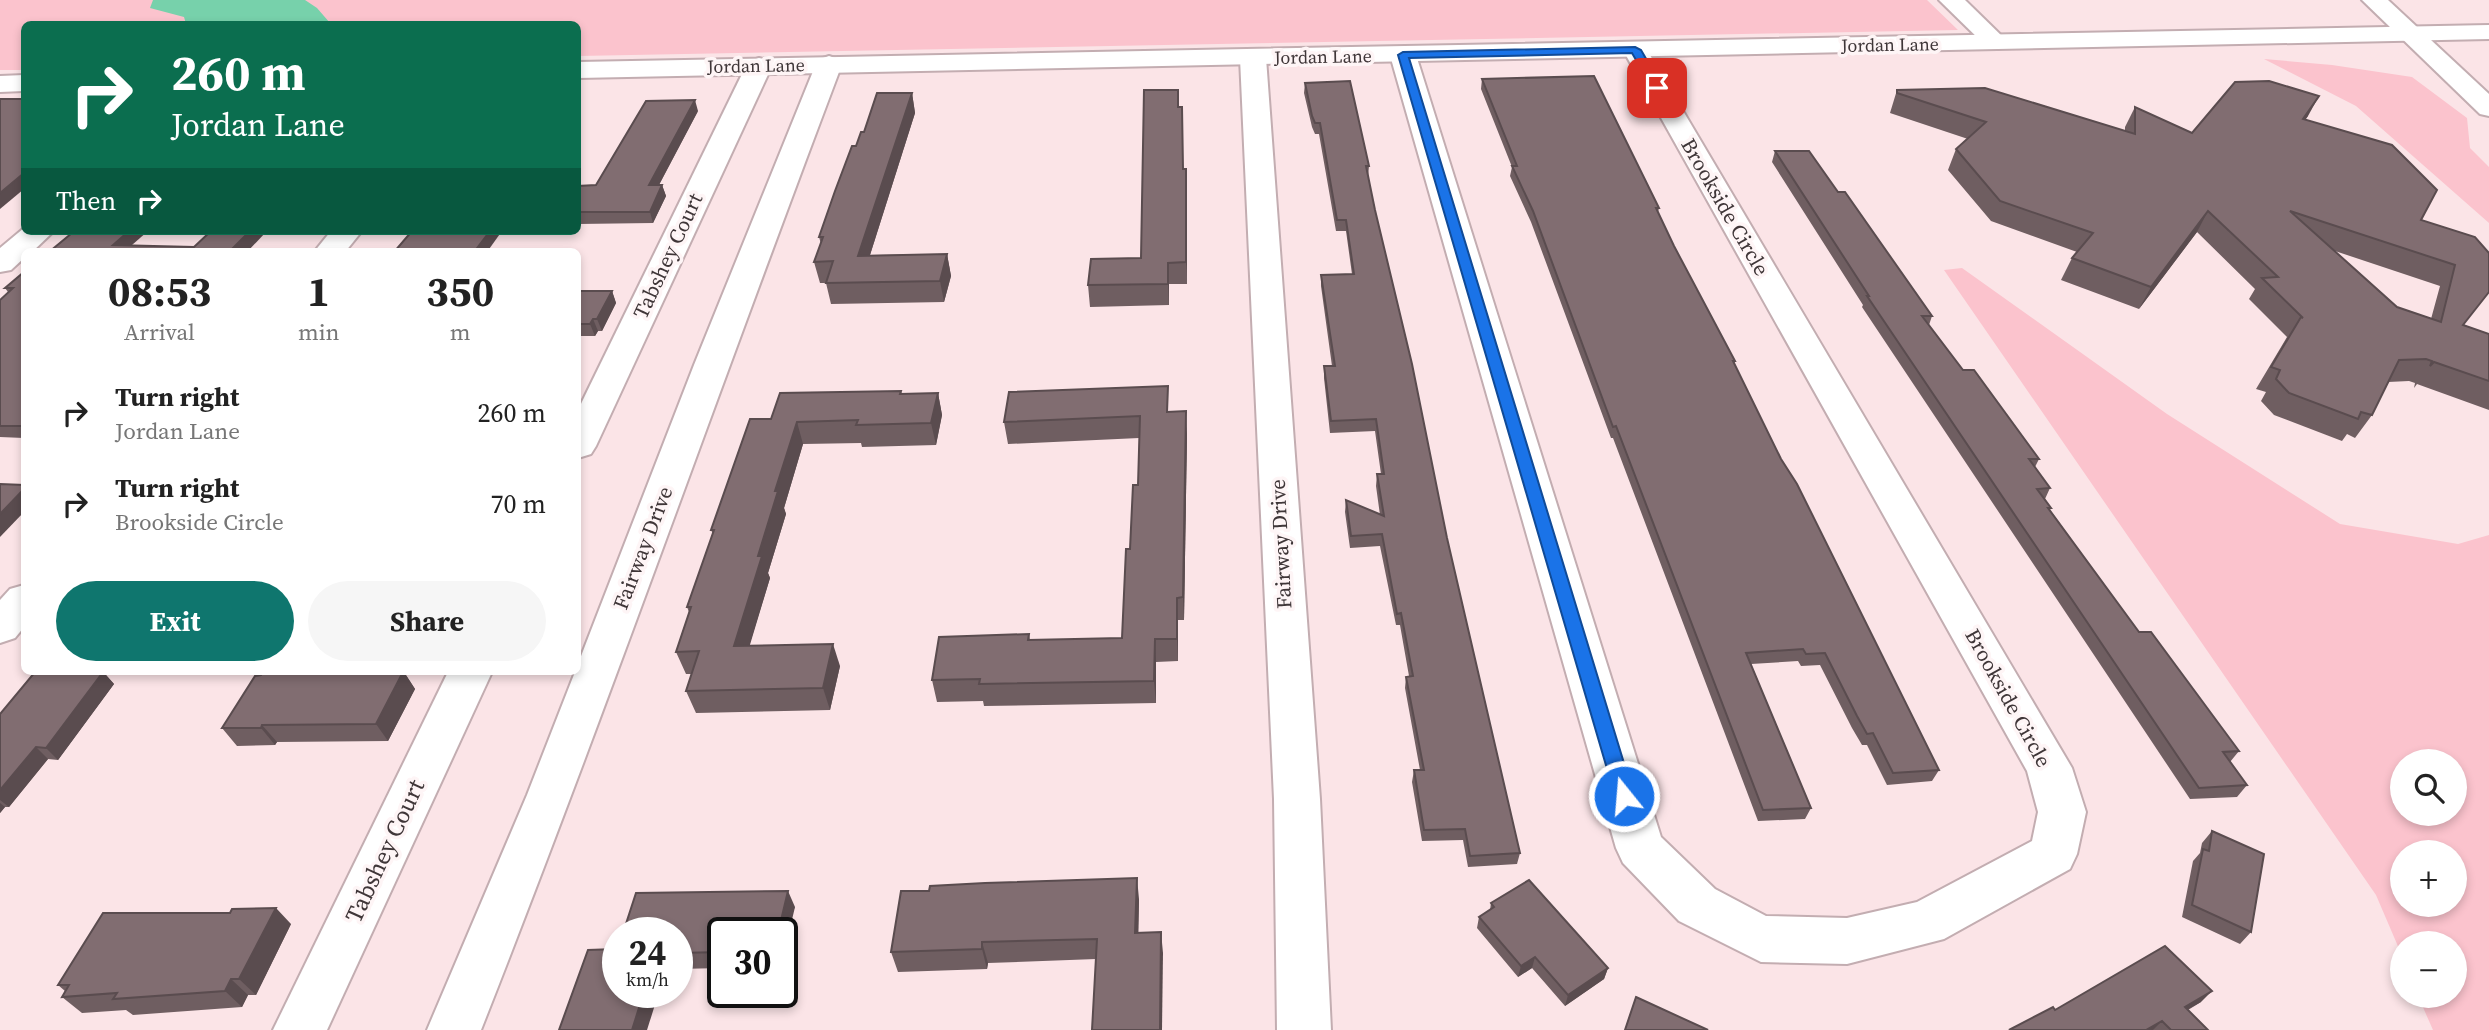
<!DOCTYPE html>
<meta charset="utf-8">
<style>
:root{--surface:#fff;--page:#f6f6f6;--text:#222;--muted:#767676;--accent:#0f766e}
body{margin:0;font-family:"Source Serif 4",serif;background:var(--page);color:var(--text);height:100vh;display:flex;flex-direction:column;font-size:26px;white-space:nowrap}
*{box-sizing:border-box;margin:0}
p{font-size:23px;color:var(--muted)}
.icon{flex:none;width:38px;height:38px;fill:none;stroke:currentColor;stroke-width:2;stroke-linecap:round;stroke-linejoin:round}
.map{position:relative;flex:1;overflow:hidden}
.side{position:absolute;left:21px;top:248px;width:560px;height:427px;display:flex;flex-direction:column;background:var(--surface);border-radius:10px;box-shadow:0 4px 10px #0003}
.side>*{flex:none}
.banner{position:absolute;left:21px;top:21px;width:560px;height:214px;border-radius:10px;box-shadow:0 4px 10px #0003;background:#0b6e4f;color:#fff;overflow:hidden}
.tools{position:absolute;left:2390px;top:749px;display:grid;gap:14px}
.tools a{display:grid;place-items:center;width:77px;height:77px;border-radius:50%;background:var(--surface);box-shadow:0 4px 10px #0003;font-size:35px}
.speed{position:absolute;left:602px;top:917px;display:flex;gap:14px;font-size:35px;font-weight:700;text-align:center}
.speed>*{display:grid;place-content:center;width:91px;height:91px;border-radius:50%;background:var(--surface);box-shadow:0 4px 10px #0003;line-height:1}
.speed small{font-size:18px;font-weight:400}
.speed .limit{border:4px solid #111;border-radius:10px;background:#fff;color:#111}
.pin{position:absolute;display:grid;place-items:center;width:60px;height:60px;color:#fff;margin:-30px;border-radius:14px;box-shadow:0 4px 10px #0006}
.me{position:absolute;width:77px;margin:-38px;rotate:343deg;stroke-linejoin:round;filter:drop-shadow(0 0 5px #0008)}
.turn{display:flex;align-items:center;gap:24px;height:147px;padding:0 35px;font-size:32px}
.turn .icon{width:91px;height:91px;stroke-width:2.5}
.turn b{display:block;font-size:49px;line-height:60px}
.then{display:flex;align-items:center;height:66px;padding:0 35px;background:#0003;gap:14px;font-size:26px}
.eta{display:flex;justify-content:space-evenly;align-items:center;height:119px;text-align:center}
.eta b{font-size:42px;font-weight:700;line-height:49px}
.primary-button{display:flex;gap:14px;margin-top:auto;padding:14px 35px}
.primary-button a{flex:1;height:80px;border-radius:42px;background:var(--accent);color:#fff;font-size:28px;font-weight:700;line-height:80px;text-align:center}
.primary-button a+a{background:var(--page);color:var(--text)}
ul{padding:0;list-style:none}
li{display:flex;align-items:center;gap:21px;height:91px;padding:0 35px}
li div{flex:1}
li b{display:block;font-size:26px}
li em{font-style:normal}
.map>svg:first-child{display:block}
</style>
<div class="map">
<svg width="2489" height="1030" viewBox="0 0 2489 1030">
<rect width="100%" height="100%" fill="#fbe4e7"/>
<g fill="#fbc3cd" fill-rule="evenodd">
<path d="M 0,0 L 1927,0 L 1958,30 L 578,56 L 578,24 L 24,24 L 24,70 L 0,70 Z"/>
<path d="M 2264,59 L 2332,65 L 2412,77 L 2467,118 L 2470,148 L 2489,167 L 2489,223 L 2356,106 Z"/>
<path d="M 1962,268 L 2167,414 L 2340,524 L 2458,544 L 2489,535 L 2489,1030 L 2433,1030 L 2418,996 L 2455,996 L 2455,943 L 2403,943 L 2403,958 L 2376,895 L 1944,270 ZM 2403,761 L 2455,761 L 2455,814 L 2403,814 ZM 2403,852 L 2455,852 L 2455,905 L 2403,905 Z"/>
</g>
<path fill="#77d1ab" d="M 153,0 L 305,0 L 317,8 L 330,23 L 186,24 L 184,17 L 150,8 Z"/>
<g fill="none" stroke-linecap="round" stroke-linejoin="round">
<g stroke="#c3adb1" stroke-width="4">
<g id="minor">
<path d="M 1939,0 L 1965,0 L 2008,42 L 2005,47 L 1996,49 L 1987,47 Z"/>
<path d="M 1635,43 L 1644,45 L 1647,50 L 2072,768 L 2086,812 L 2077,854 L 2070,869 L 1944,939 L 1847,964 L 1761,962 L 1679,921 L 1623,863 L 1616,848 L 1390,55 L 1394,50 L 1403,47 L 1412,50 L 1416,55 L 1661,837 L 1715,889 L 1766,916 L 1847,918 L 1917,902 L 2032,841 L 2038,812 L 2027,771 L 1623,50 L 1626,45 Z"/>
<path d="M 1253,50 L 1262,53 L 1266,58 L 1320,799 L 1331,1030 L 1277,1030 L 1274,799 L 1240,58 L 1244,53 Z"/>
<path d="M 829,56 L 838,59 L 842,64 C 720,386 607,710 481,1030 L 427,1030 L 527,795 L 575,672 L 578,672 L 578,664 L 694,365 L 816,64 L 820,59 Z"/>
<path d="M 759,58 L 768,61 L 772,66 L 596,446 L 591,454 L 578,458 L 578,410 L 746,66 L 750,61 Z"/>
<path d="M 24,228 L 24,231 L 54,231 L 32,252 L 24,252 L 24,258 L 11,270 L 0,272 L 0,248 Z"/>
<path d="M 331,231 L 362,231 L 345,252 L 314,252 Z"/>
<path d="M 24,585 L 24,627 L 15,638 L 0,643 L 0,600 L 10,589 Z"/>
<path d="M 448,672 L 492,672 L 327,1030 L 273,1030 Z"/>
</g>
</g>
<g stroke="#c3adb1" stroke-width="4">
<path id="tertiary" d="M 2362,0 L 2388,0 L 2489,94 L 2489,116 L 2480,114 Z"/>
</g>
<g stroke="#c3adb1" stroke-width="4">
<g id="secondary">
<path d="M 2489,25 L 2489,39 L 578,78 L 578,62 Z"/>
<path d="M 24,75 L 24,91 L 0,92 L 0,76 Z"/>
</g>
</g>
<use href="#minor" fill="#fff" fill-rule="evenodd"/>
<use href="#tertiary" fill="#fff" fill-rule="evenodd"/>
<use href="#secondary" fill="#fff" fill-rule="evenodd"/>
</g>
<g fill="#6f5e61" fill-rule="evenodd">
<path d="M 1482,79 L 1659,208 L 1658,212 L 1674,246 L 1735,361 L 1734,364 L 1781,459 L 1939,770 L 1932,781 L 1887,785 L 1867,745 L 1862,745 L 1852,728 L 1820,665 L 1801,666 L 1798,661 L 1751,664 L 1811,808 L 1805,819 L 1758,821 L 1613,438 L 1611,438 L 1531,222 L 1510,176 L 1512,167 L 1481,89 Z"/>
<path d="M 1305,83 L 1369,166 L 1368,177 L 1447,538 L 1520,853 L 1517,864 L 1468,867 L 1463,840 L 1422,841 L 1412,782 L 1414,770 L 1420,770 L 1405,688 L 1406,677 L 1409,676 L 1400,625 L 1396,625 L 1380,546 L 1350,548 L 1345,512 L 1346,500 L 1380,515 L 1376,486 L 1377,474 L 1381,474 L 1375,431 L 1330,433 L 1324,378 L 1324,366 L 1332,366 L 1321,286 L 1321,275 L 1352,274 L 1346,231 L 1336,231 L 1319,134 L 1315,134 L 1312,127 L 1304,93 Z"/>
<path d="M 1178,90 L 1183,169 L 1186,169 L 1187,284 L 1169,284 L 1169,305 L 1090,307 L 1088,285 L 1141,258 Z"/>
<path d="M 1897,90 L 2125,131 L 2125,127 L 2135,107 L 2192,133 L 2308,116 L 2305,120 L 2421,220 L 2475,237 L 2464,325 L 2489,334 L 2489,410 L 2417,384 L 2414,388 L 2415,383 L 2409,381 L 2388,382 L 2372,415 L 2355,438 L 2347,434 L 2342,441 L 2274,415 L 2261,401 L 2266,392 L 2256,389 L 2287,337 L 2249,299 L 2255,289 L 2197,232 L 2139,309 L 2061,280 L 2072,258 L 2077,252 L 1991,221 L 1948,170 L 1956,149 L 1968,139 L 1890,113 ZM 2335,251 L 2440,286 L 2431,319 L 2397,307 Z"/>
<path d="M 912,93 L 915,113 L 870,255 L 947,254 L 951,276 L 944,302 L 831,304 L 826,283 L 820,283 L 814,262 L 821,244 L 819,237 L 864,132 Z"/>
<path d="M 698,111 L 659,185 L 662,185 L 666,196 L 653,223 L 578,224 L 578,186 L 596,185 Z"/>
<path d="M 1775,151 L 1838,192 L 1932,316 L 1929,325 L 1963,370 L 2039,459 L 2035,467 L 2050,488 L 2045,499 L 2051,508 L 2050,510 L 2139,632 L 2239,751 L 2230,762 L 2247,785 L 2237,797 L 2190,799 L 1862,307 L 1863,305 L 1772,162 Z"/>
<path d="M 24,272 L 24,438 L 0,437 L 0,300 L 8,292 L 5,288 Z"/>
<path d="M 578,291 L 612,291 L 616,303 L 602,331 L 598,331 L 595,336 L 578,336 Z"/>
<path d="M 901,391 L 902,394 L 938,393 L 942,415 L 936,445 L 862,447 L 861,443 L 803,444 L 784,508 L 786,514 L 768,573 L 770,578 L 749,646 L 840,666 L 830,710 L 696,713 L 686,691 L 692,674 L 686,674 L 676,652 L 689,612 L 687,607 L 713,534 L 711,530 L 771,419 Z"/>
<path d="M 1169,412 L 1187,434 L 1184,620 L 1178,620 L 1178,661 L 1156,662 L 1156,703 L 984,706 L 983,701 L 937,702 L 932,680 L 1029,634 L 1030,640 L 1122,638 L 1138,485 L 1139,438 L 1008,444 L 1004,422 Z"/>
<path d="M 263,672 L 404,672 L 415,689 L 388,741 L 277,742 L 275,745 L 237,746 L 222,728 Z"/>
<path d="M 106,675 L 114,684 L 58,760 L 48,759 L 9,807 L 5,807 L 0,813 L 0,714 Z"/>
<path d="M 2212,831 L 2251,932 L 2240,944 L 2182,917 L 2193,861 L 2200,853 L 2202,843 Z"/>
<path d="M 1139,899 L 1138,933 L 1163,953 L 1096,959 L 988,963 L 987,969 L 898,972 L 891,952 Z"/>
<path d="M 1491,903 L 1608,968 L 1604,979 L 1565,1006 L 1532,968 L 1518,977 L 1477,928 L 1479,917 L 1490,910 Z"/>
<path d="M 795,907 L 782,933 L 723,933 L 723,968 L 677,969 L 677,933 Z"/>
<path d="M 291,924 L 256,995 L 248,995 L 242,1007 L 133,1015 L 126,1010 L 82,1013 L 62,997 L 65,991 L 58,985 Z"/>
<path d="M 2201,1002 L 2188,1010 L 2208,1030 L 2009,1030 L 2055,1010 Z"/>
</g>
<g fill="#5a4c4f">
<path d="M 912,93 L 915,113 L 863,277 L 858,256 Z"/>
<path d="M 2319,96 L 2308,116 L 2291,139 L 2303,119 Z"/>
<path d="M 695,100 L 698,111 L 653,196 L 649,185 Z"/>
<path d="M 1186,169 L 1187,190 L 1187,284 L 1186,262 Z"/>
<path d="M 24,173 L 24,189 L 0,209 L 0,193 Z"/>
<path d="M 662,185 L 666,196 L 653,223 L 650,212 Z"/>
<path d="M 2208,211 L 2197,232 L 2139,309 L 2151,287 Z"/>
<path d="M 129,231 L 148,231 L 124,252 L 113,245 Z"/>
<path d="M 250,231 L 267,231 L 247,252 L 229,252 Z"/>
<path d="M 490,231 L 502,231 L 487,252 L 474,252 Z"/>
<path d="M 947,254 L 951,276 L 944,302 L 940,281 Z"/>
<path d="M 1168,263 L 1169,284 L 1169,305 L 1168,284 Z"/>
<path d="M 612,291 L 616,303 L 602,331 L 597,319 Z"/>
<path d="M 593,319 L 598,331 L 595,336 L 590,324 Z"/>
<path d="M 938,393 L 942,415 L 936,445 L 931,423 Z"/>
<path d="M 1186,411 L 1187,434 L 1184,620 L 1183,597 Z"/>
<path d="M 797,422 L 803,444 L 784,508 L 786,514 L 768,573 L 770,578 L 743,668 L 734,646 L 775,491 Z"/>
<path d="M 24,489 L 24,512 L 0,537 L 0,514 Z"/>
<path d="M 1177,598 L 1178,620 L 1178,661 L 1177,639 Z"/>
<path d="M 1155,639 L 1156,662 L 1156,703 L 1154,681 Z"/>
<path d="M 833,644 L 840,666 L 830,710 L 823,688 Z"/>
<path d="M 88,672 L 108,672 L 106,675 L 114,684 L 58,760 L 46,748 Z"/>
<path d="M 395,672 L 404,672 L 415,689 L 388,741 L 376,724 Z"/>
<path d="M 262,725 L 277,742 L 275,745 L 261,728 Z"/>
<path d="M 36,747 L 48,759 L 9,807 L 0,800 L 0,790 Z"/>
<path d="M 0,803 L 5,807 L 0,813 Z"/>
<path d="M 1137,878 L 1139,899 L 1138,954 L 1135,933 Z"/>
<path d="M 788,891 L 795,907 L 782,962 L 782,933 L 778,933 Z"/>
<path d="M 276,908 L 291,924 L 256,995 L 239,979 Z"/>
<path d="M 1161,932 L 1163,953 L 1162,1030 L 1160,1030 Z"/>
<path d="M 982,942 L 988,963 L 987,969 L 982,949 Z"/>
<path d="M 1535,957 L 1532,968 L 1518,977 L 1521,966 Z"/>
<path d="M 1608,968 L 1604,979 L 1565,1006 L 1568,995 Z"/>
<path d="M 231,979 L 248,995 L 242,1007 L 225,991 Z"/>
<path d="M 2212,991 L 2201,1002 L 2174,1017 L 2185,1007 Z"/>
<path d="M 644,992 L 659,992 L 647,1030 L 632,1030 Z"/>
<path d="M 2162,1021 L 2153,1030 L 2146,1030 Z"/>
</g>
<g fill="#816d71" stroke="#5a4c4f" stroke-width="2" fill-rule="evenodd">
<path d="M 1594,76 L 1659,208 L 1656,208 L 1674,246 L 1735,361 L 1733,361 L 1781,459 L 1797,484 L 1939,770 L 1893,773 L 1873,733 L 1867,734 L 1857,716 L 1825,653 L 1806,654 L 1803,649 L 1746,653 L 1811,808 L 1763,810 L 1616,426 L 1613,427 L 1533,211 L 1512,166 L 1517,166 L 1482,79 Z"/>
<path d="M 1350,81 L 1369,166 L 1366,166 L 1375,210 L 1412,364 L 1447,538 L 1520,853 L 1470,856 L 1465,829 L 1424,830 L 1414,770 L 1424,770 L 1406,677 L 1413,676 L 1401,613 L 1397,614 L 1382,534 L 1351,536 L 1346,500 L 1384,516 L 1377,474 L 1384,474 L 1376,419 L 1331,421 L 1324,366 L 1335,366 L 1321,275 L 1354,274 L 1346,220 L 1337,220 L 1320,123 L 1315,123 L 1312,116 L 1305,83 Z"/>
<path d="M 2269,81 L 2319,96 L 2303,119 L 2392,145 L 2437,190 L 2421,220 L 2475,237 L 2489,253 L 2489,292 L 2463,325 L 2489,334 L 2489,381 L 2434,362 L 2430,366 L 2432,361 L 2426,359 L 2399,360 L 2372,415 L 2361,412 L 2358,419 L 2289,393 L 2276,379 L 2280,370 L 2271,367 L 2301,317 L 2303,318 L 2262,278 L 2278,277 L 2208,211 L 2151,287 L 2072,258 L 2093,233 L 2000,201 L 1956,149 L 1986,122 L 1897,93 L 1897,90 L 1985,88 L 2135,134 L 2135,107 L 2192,133 L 2235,82 ZM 2290,211 L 2455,265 L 2441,322 L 2397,307 Z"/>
<path d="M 1144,90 L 1178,90 L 1178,107 L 1182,107 L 1183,169 L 1186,169 L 1186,262 L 1168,263 L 1168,284 L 1088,285 L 1091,259 L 1141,258 Z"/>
<path d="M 877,93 L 912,93 L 858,256 L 947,254 L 940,281 L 826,283 L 833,261 L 814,262 L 823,237 L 819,237 L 835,191 L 852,146 L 856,146 L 861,132 L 864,132 Z"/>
<path d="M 0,99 L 24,99 L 24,173 L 0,193 Z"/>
<path d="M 695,100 L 649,185 L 662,185 L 650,212 L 578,212 L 578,186 L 596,185 L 646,101 Z"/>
<path d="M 1775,151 L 1809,151 L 1838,192 L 1845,192 L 1932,316 L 1922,316 L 1963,370 L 1974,370 L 2039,459 L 2029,459 L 2050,488 L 2037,489 L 2051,508 L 2048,508 L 2139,632 L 2151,632 L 2239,751 L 2223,752 L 2247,785 L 2199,788 L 1867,296 L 1869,296 Z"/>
<path d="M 90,231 L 129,231 L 113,245 L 194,247 L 211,231 L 250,231 L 229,252 L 49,252 L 72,233 L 88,233 Z"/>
<path d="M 412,231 L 490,231 L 474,252 L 394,252 Z"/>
<path d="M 24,272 L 24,426 L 0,426 L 0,300 L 13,288 L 5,288 Z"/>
<path d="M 578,291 L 612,291 L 597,319 L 593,319 L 590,324 L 578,324 Z"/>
<path d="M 1168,386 L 1167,412 L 1186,411 L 1183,597 L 1177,598 L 1177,639 L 1155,639 L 1154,681 L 979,684 L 980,679 L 932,680 L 939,637 L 1029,634 L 1028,640 L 1122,638 L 1126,549 L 1130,549 L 1133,485 L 1138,485 L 1140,416 L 1004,422 L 1009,392 Z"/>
<path d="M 901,391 L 900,394 L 938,393 L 931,423 L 856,425 L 858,420 L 797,422 L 775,491 L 778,491 L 758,556 L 762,556 L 734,646 L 833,644 L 823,688 L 686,691 L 699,651 L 676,652 L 691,607 L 687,607 L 714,530 L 711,530 L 750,419 L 771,419 L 780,393 Z"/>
<path d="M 0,484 L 24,485 L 24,489 L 0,514 Z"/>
<path d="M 35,672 L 103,672 L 46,748 L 36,747 L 0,790 L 0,714 Z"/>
<path d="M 263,672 L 403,672 L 376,724 L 262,725 L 261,728 L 222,728 L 255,676 L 261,675 Z"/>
<path d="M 2212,831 L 2264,854 L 2251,932 L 2192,905 L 2203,849 L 2209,851 Z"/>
<path d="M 1137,878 L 1135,933 L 1161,932 L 1160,1030 L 1092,1030 L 1097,939 L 982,942 L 982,949 L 891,952 L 901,891 L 929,891 L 930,886 L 985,883 Z"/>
<path d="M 1529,880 L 1608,968 L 1568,995 L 1535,957 L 1521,966 L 1479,917 L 1494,907 L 1491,903 Z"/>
<path d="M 788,891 L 778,933 L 723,933 L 723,952 L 677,953 L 677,933 L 623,933 L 636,893 Z"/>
<path d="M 276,908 L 239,979 L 231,979 L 225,991 L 113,999 L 117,993 L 62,997 L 69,985 L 58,985 L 103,913 L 230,913 L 232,909 Z"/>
<path d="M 2165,946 L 2212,991 L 2185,1007 L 2208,1030 L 2171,1030 L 2162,1021 L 2146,1030 L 2009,1030 L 2053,1007 L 2055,1010 Z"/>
<path d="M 618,947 L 618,992 L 644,992 L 632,1030 L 559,1030 L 588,950 L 617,949 Z"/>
<path d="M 1636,997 L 1708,1030 L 1625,1030 Z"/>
</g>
<path fill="#1a73e8" stroke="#114b97" stroke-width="2" d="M 1635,47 L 1641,50 L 1663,88 L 1661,91 L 1654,91 L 1632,53 L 1409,58 L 1634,796 L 1631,802 L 1624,804 L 1617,802 L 1615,796 L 1398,55 L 1403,52 Z"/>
<g text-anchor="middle" stroke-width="7" stroke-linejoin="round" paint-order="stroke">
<g font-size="18" fill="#3f3638" stroke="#fef5f6">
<text transform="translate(1890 45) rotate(-1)" y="6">Jordan Lane</text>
<text transform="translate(1323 57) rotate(-1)" y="6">Jordan Lane</text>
<text transform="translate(756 66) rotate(-1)" y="6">Jordan Lane</text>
</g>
<g font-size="21" fill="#3f3638" stroke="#fef5f6">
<text transform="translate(1725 207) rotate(60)" y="7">Brookside Circle</text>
<text transform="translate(668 256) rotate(-65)" y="7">Tabshey Court</text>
<text transform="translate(1281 544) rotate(-93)" y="7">Fairway Drive</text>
<text transform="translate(643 548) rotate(-69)" y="7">Fairway Drive</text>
<text transform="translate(2008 698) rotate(61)" y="7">Brookside Circle</text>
</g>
<g font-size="24" fill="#3f3638" stroke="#fef5f6">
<text transform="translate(385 851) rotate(-65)" y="8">Tabshey Court</text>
</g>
</g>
</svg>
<div class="tools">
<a><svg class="icon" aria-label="search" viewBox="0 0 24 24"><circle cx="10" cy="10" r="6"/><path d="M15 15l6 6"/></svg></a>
<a>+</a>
<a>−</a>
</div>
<div class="speed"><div>24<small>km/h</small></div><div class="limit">30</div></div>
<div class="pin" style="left:1657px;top:88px;background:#d93025"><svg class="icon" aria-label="arrive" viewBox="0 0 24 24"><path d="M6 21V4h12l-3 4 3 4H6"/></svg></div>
<svg class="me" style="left:1624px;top:796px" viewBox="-20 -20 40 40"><circle r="17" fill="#1a73e8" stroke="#fff" stroke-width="3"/><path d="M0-11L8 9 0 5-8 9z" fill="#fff"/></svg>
<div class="banner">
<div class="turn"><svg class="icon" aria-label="right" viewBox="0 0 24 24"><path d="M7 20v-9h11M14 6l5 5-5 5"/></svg><div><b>260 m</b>Jordan Lane</div></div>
<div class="then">Then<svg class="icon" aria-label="right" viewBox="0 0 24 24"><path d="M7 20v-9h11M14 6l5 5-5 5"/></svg></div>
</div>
<section class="side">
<div class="eta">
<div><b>08:53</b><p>Arrival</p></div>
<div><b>1</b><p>min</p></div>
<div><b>350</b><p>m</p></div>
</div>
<ul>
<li><svg class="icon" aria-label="right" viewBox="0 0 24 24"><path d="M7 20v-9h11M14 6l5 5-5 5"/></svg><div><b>Turn right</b><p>Jordan Lane</p></div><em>260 m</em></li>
<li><svg class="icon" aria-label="right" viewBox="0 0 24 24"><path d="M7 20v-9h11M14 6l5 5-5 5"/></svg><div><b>Turn right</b><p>Brookside Circle</p></div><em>70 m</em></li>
</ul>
<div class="primary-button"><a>Exit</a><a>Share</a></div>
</section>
</div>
